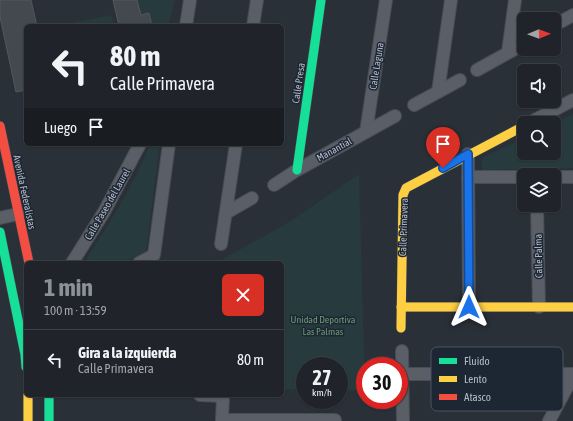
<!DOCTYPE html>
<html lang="es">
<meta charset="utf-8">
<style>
:root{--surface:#20242a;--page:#282c32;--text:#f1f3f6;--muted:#a2a4a8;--line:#3d4147;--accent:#8c9099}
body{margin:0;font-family:"Asap Condensed",sans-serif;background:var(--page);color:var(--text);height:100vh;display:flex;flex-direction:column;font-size:15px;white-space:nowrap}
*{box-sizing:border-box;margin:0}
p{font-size:13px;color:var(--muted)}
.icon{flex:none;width:22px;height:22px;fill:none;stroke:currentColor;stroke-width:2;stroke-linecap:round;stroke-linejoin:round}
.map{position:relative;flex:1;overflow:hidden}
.details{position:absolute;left:24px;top:261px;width:260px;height:136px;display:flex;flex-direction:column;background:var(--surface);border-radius:6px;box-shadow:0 1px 3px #0004,0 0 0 1px var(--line)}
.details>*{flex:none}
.top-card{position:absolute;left:24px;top:24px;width:260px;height:122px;border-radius:6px;box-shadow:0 1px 3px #0004,0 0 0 1px var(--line);background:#20242a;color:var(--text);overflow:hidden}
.needle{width:26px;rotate:89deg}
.controls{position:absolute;left:517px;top:12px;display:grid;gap:8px}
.controls a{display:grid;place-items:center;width:44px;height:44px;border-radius:6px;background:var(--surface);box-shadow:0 1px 3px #0004,0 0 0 1px var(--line);font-size:20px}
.speed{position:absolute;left:296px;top:357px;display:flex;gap:8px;font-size:20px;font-weight:700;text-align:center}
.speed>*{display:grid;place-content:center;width:52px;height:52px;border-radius:50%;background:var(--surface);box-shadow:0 1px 3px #0004,0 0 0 1px var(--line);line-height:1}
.speed small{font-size:10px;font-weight:400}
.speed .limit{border:6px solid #d22;background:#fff;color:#111}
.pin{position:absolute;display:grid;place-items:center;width:34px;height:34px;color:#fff;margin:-41px -17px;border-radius:50% 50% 50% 0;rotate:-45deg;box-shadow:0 0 4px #0007}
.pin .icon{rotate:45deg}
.me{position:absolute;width:44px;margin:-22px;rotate:0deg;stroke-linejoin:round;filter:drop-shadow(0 0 3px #0008)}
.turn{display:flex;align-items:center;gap:14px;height:84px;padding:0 20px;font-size:18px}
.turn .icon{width:52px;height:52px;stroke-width:2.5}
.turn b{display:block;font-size:28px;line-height:34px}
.then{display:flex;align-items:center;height:38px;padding:0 20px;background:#0003;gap:8px;font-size:15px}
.round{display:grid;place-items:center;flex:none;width:42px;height:42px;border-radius:6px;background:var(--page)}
.headline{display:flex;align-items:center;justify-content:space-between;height:68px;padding:0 20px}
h1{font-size:24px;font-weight:700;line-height:30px;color:var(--accent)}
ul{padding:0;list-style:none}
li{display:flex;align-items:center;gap:12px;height:60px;padding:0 20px;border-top:1px solid var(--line)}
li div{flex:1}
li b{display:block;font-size:15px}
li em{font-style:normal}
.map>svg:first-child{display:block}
</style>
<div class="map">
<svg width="573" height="421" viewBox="0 0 573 421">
<rect width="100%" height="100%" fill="#2a3038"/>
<g fill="#273a3e">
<path d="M 137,0 L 175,0 L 168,26 L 152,26 L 149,13 L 141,15 Z"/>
<path d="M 112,15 L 114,26 L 73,26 L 72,23 Z"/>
<path d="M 573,114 L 573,168 L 482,170 L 482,158 L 524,138 L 524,153 L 554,153 L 554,123 Z"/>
<path d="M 150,144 L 160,144 L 146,251 L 124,263 L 84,263 C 108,225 134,186 150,144 Z"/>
<path d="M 359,174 L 365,391 L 339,390 L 339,366 L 305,366 L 305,390 L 282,389 L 282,263 L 216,263 L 291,221 Z"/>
</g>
<g fill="#444950" stroke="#52575f">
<path d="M 0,0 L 31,0 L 37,26 L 26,26 L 26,90 L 16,92 L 0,17 Z"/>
<path d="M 113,0 L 137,0 L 141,15 L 149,13 L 152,26 L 119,26 Z"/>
</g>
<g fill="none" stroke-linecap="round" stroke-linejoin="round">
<g stroke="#484c53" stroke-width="14">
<g id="street">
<path d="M 555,25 L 573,15"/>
<path d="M 186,26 L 190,0"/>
<path d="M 253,26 L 257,0"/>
<path d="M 508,52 L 515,0"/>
<path d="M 477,70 L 524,44"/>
<path d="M 438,92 L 451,0"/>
<path d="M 414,105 L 460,80"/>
<path d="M 529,123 L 573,100"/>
<path d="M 366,132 L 386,0"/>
<path d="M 468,154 L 469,307"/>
<path d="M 468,177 L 524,177"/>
<path d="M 554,177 L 573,177"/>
<path d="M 274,185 L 297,170 L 395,116"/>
<path d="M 537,205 L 539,307"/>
<path d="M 226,213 L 252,198"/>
<path d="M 0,218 L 18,214"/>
<path d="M 221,244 L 236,144"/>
<path d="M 72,263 L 104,212 L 140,144"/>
<path d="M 139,263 L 154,255 L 169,144"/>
<path d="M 402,351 L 403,421"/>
<path d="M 402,374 L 573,374"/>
<path d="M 200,395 L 223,396 L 222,421"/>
<path d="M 222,420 L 335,420"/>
<path d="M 549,421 L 573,376"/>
</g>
</g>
<g stroke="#484c53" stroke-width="10">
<g id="fast">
<path d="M 297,170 L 321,0"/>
<path d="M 0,232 L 25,354 L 26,367"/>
<path d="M 49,395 L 49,421"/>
</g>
</g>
<g stroke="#484c53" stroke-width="10">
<g id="slow">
<path d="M 401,307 L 573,307"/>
<path d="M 401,328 L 403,195 L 406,188 L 524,126"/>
<path d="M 28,395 L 28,421"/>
</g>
</g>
<g stroke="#484c53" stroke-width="10">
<path id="jam" d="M 0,126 L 29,263"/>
</g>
<use href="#street" stroke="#5a5e66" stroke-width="12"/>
<use href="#fast" stroke="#16e098" stroke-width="9"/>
<use href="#slow" stroke="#ffcf43" stroke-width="9"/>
<use href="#jam" stroke="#f24e42" stroke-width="9"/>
</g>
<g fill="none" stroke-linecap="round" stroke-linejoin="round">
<g stroke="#114b97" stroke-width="10">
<path id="route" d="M 443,168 L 468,154 L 469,307"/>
</g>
<use href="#route" stroke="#1a73e8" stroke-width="7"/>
</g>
<g text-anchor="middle" stroke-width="3" stroke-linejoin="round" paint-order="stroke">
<g font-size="10" fill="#b4bcc9" stroke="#1d2633">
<text transform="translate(376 66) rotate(-81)" y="4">Calle Laguna</text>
<text transform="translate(298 83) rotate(-82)" y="4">Calle Presa</text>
<text transform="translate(334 149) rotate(-29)" y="4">Manantial</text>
<text transform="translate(25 192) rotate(78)" y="4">Avenida Federalistas</text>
<text transform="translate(107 204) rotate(-60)" y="4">Calle Paseo del Laurel</text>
<text transform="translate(403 227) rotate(-88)" y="4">Calle Primavera</text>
<text transform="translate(538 256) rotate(-91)" y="4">Calle Palma</text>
</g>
<g font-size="10" fill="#6b9a76" stroke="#1d2633">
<text x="323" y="323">Unidad Deportiva<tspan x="323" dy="12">Las Palmas</tspan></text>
</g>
</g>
<rect x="431" y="347" width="132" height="64" rx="6" fill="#1d2633" stroke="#4a5360" stroke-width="1"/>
<rect x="439" y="358" width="18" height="6" fill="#16e098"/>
<rect x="439" y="376" width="18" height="6" fill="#ffcf43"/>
<rect x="439" y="394" width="18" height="6" fill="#f24e42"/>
<g font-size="11" fill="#b4bcc9">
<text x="464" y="365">Fluido</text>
<text x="464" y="383">Lento</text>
<text x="464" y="401">Atasco</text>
</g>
</svg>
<div class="controls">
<a><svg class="needle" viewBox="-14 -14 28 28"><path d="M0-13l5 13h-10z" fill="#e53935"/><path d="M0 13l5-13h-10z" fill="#a2a4a8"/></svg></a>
<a><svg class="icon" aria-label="sound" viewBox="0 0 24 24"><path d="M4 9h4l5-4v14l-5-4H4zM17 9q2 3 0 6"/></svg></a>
<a><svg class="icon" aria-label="search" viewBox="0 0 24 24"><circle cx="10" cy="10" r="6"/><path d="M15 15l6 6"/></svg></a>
<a><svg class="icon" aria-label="layers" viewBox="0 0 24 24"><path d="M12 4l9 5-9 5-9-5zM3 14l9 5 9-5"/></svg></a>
</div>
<div class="speed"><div>27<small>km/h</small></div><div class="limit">30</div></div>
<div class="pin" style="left:443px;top:168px;background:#d93025"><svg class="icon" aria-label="arrive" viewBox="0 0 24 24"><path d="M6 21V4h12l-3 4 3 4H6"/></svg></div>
<svg class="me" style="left:469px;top:307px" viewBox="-20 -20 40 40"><path d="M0-17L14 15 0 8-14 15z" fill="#1a73e8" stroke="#fff" stroke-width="4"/></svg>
<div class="top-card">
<div class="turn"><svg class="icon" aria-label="left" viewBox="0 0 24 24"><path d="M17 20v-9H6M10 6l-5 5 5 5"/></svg><div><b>80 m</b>Calle Primavera</div></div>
<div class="then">Luego<svg class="icon" aria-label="arrive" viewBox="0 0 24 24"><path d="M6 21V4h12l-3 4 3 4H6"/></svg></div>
</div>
<section class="details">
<div class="headline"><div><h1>1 min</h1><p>100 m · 13:59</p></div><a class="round" style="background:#d93025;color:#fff"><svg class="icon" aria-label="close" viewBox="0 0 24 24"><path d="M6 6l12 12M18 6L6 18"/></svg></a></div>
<ul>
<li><svg class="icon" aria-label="left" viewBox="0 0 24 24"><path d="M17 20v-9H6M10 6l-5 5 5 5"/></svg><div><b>Gira a la izquierda</b><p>Calle Primavera</p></div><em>80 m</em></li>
</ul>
</section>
</div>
